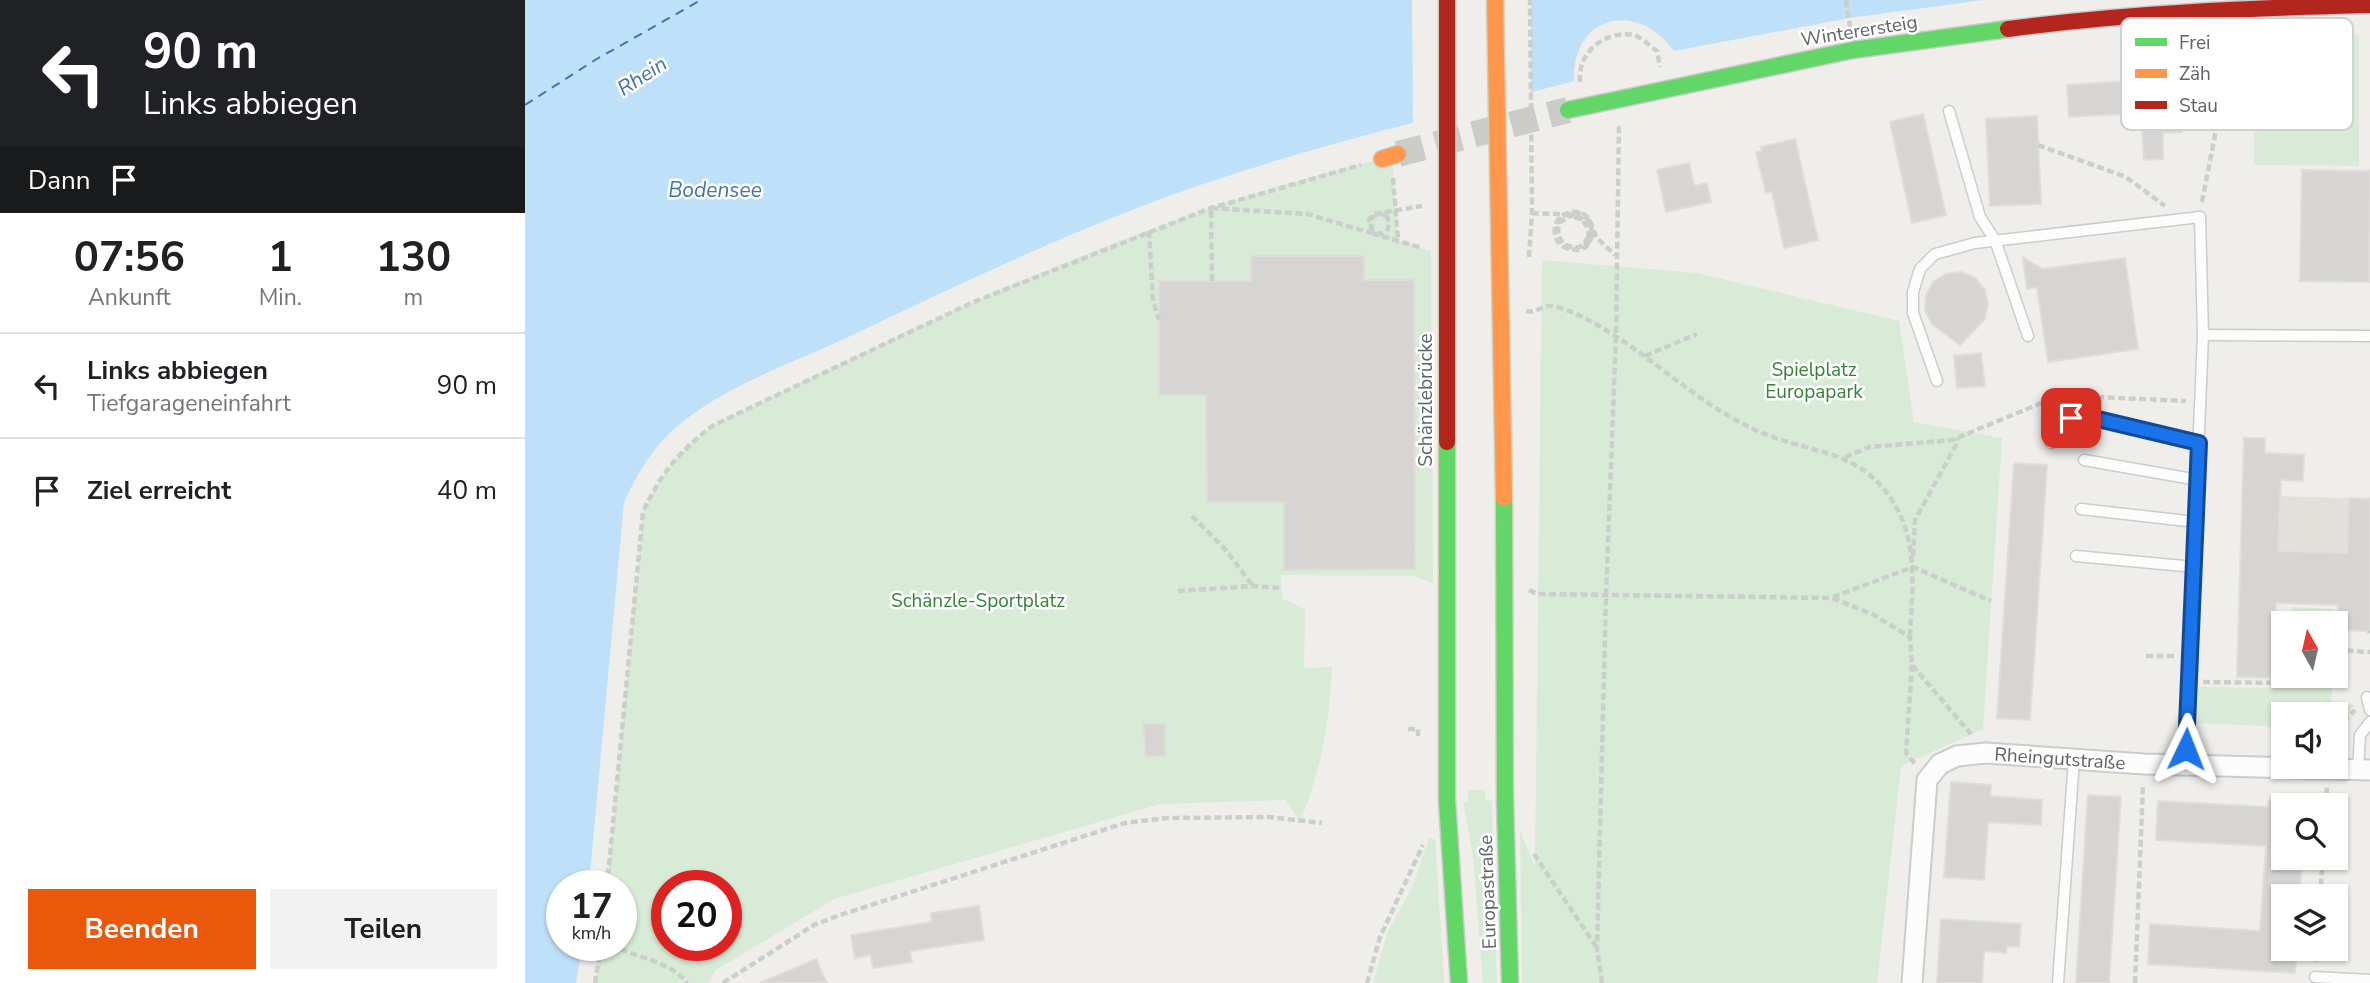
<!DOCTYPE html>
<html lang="de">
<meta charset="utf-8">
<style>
:root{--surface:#fff;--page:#f2f2f2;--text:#202124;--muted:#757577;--line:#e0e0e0;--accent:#ea580c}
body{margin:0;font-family:"Nunito Sans",sans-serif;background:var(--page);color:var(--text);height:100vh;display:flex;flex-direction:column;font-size:26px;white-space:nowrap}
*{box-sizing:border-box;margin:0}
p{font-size:23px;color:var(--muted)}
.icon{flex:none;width:38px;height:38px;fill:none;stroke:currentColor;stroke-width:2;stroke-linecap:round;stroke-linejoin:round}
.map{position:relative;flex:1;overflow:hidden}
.sheet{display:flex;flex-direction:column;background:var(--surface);width:525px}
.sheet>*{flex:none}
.banner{background:#202124;color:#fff;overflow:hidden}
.needle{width:46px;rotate:352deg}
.controls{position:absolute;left:1746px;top:611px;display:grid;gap:14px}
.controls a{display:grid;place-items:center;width:77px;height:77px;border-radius:0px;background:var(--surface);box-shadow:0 2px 5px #0004;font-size:35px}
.speed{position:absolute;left:21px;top:870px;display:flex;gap:14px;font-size:35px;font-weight:700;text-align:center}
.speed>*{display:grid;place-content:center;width:91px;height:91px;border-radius:50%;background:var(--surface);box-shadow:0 2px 5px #0004;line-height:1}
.speed small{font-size:18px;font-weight:400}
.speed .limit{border:10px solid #d22;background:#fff;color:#111}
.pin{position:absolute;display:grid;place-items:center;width:60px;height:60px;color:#fff;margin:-30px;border-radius:14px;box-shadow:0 4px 10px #0006}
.me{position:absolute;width:77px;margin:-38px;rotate:2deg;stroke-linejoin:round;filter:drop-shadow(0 0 5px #0008)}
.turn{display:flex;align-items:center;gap:24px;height:147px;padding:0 28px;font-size:32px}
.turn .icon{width:91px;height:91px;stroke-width:2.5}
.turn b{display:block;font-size:49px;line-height:60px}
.then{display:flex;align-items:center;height:66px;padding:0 28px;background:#0003;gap:14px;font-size:26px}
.eta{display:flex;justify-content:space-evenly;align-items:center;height:119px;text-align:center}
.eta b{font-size:42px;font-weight:700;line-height:49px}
.primary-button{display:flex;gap:14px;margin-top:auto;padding:14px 28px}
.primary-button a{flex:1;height:80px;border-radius:0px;background:var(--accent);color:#fff;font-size:28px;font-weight:700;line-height:80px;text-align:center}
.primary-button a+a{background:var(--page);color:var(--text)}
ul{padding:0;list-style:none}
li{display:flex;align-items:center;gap:21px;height:105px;padding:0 28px;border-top:2px solid var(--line)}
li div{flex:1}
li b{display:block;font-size:26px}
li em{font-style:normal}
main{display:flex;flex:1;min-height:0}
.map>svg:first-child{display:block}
</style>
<main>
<section class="sheet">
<div class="banner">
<div class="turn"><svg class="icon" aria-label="left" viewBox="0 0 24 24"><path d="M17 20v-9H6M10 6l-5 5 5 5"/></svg><div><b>90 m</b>Links abbiegen</div></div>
<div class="then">Dann<svg class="icon" aria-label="arrive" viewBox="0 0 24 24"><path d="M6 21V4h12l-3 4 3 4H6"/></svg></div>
</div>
<div class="eta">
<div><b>07:56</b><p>Ankunft</p></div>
<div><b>1</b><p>Min.</p></div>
<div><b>130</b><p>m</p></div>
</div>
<ul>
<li><svg class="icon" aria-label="left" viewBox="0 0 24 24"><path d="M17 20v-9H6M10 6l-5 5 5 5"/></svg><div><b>Links abbiegen</b><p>Tiefgarageneinfahrt</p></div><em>90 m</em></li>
<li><svg class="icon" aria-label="arrive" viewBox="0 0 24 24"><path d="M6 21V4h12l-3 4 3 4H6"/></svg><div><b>Ziel erreicht</b></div><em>40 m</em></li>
</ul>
<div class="primary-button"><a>Beenden</a><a>Teilen</a></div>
</section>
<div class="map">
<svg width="1845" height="983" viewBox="0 0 1845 983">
<rect width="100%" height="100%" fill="#efeeea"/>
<path fill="#e2e0da" d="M 1719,495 L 1824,498 L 1821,562 L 1753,550 Z"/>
<g fill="#d8ebd6" fill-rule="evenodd">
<path d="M 1730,33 L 1834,35 L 1834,166 L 1729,165 Z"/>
<path d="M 867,157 L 873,240 L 906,251 L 908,583 L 889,576 L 755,575 L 758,599 L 780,609 L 779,668 L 807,667 C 804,727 797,767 775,822 L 760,800 L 635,804 L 309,899 L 191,970 L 183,983 L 70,983 L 76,945 L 96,945 L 96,886 L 82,885 L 118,512 C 136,473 153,453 187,426 C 402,320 632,209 867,157 ZM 727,256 L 839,256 L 839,280 L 889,280 L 889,569 L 759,570 L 759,502 L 682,502 L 681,395 L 634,394 L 634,281 L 726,281 ZM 142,886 L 201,886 L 201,945 L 142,945 Z"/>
<path d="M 1017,260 L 1172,273 L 1374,321 L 1389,422 L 1477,438 L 1458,729 L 1376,766 L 1352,983 L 997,983 L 995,831 L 1010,866 Z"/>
<path d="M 1767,607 L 1810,609 L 1810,623 L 1767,623 Z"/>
<path d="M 1764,676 L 1808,676 L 1806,702 L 1830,705 L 1811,724 L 1811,714 L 1759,714 L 1759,727 L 1673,723 L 1673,687 L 1763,688 Z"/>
<path d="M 943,790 L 960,790 L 960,800 L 967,801 L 972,983 L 958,983 L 948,857 L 938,801 L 943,801 Z"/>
<path d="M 904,838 L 910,839 L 919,983 L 848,983 L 863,931 L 887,888 Z"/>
</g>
<path fill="#bfe0f9" d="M 0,0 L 1458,0 L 1324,18 L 1149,51 C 1113,0 1047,14 1049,81 C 940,110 829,136 721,170 C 582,213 449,277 319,339 C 263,365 186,391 142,436 C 122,456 111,477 99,502 L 64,885 L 37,886 L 37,945 L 57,945 L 51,983 L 0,983 Z"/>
<path fill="#efeeea" d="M 887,0 L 1006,0 L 1006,96 L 888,128 Z"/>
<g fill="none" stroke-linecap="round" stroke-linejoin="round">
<path stroke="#4174aa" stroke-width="2" stroke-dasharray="9 7" stroke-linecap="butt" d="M 0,105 L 70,60 L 176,0"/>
</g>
<g fill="#d6d5d3" stroke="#deddd9" stroke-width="2">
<path d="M 1653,62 L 1657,132 L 1638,133 L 1638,159 L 1619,160 L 1616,113 L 1544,117 L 1542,85 L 1615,80 L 1614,66 Z"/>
<path d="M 1398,114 L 1421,215 L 1387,223 L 1365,122 Z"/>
<path d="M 1512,116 L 1516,204 L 1465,206 L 1461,119 Z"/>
<path d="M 1270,139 L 1293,240 L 1259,248 L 1247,192 L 1241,193 L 1231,152 L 1237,151 L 1236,147 Z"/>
<path d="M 1164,163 L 1169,186 L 1182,183 L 1186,202 L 1141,212 L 1132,170 Z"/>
<path d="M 1777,170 L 1845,171 L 1844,282 L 1775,281 Z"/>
<path d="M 726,256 L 839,256 L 839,280 L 889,280 L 890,569 L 759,570 L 759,502 L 682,502 L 681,395 L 634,395 L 634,281 L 726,281 Z"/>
<path d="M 1498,257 L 1517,269 L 1600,258 L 1613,349 L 1523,362 L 1512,287 L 1502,289 Z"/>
<path d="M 1436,272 L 1450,278 L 1460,290 L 1463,305 L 1459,320 L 1435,345 L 1407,324 L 1400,310 L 1401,295 L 1408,282 L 1421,274 Z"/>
<path d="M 1456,353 L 1460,386 L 1432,388 L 1429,356 Z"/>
<path d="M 1719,438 L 1740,438 L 1740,453 L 1779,455 L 1778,481 L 1756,480 L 1753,551 L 1822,553 L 1824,498 L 1845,499 L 1845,631 L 1812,630 L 1813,605 L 1751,603 L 1748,678 L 1712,677 Z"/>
<path d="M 1489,463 L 1522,465 L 1505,720 L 1472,718 Z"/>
<path d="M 619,724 L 640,724 L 640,756 L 620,756 Z"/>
<path d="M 1426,782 L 1466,785 L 1465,796 L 1517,800 L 1516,825 L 1463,822 L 1459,880 L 1419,877 Z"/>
<path d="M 1563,795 L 1596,797 L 1584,983 L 1551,983 Z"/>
<path d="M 1633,801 L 1743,807 L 1744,801 L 1759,801 L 1759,858 L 1777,858 L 1775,896 L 1759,896 L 1759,948 L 1772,948 L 1770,973 L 1623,964 L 1625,924 L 1735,931 L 1738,889 L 1741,846 L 1631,840 Z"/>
<path d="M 454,906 L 459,940 L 385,951 L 387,962 L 348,968 L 346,955 L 330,958 L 326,935 L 407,922 L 406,913 Z"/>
<path d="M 1416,919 L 1496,924 L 1494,947 L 1482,946 L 1481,953 L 1459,951 L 1457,983 L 1412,983 Z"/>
<path d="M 291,959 L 302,983 L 235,983 Z"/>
</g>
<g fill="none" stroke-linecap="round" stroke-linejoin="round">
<path stroke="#cbcbca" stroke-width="26" stroke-dasharray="26 13" stroke-linecap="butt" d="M 873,154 L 1043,110"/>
<g stroke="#cbcccc" stroke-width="13">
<g id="lane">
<path d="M 1424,111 L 1455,217 L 1470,240 L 1503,336"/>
<path d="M 1678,335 L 1845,336"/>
<path d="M 1412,381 L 1388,313 L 1388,292 L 1395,269 L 1410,254 L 1450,243 L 1675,217 L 1678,335 L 1660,765"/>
<path d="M 1526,443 C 1532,428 1540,419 1557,415 L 1674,443"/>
<path d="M 1559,460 L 1673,480"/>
<path d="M 1556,509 L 1671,522"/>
<path d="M 1551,556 L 1669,567"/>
<path d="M 1842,697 L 1845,710"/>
<path d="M 1833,769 L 1835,735 L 1845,722"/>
<path d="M 1790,977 L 1845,980"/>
<path d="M 1533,983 L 1549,759"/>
</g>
</g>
<g stroke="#cbcccc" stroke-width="23">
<path id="street" d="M 1387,983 L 1402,780 L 1415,764 L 1432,756 L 1461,753 L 1619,764 L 1845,770"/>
</g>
<g stroke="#cacacb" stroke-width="19">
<g id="fast">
<path d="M 1043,110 L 1328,50 L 1483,29"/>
<path d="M 980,800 L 985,983"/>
<path d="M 922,801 L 934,983"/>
</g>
</g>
<g stroke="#cacacb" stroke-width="19">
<path id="slow" d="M 857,159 L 873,154"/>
</g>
<g stroke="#cacacb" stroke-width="19">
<path id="jam" d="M 1483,29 C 1604,13 1724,8 1845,5"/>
</g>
<g stroke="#cacfcc" stroke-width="4.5" stroke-dasharray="7 3.5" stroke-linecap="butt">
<path d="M 1321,0 L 1325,27"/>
<path d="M 1055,82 C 1052,53 1079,30 1109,35 C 1116,37 1125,46 1132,51 L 1135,67"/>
<path d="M 1513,145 L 1601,177 L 1640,206"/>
<path d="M 868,178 L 873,240"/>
<path d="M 1677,202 L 1710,32"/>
<path d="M 861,215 L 853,214 L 847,218 L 846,233 L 897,248"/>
<path d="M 624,231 L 628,301 L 634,320"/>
<path d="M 1064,237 L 1055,247 C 1038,249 1029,237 1035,222 L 1049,214 L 1064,224 L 1066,235 L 1063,243 L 1050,249 C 1033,245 1025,232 1037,217 C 1072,197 1078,258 1045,249 C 1038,248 1032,243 1030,235 C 1029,230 1030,224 1033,220 C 1041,209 1059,209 1065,221 C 1068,226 1068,231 1071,236 C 1076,243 1084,249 1090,255"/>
<path d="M 687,281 L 686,208 L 782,214 L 846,233"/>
<path d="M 1001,311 C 1011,314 1017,305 1026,306 C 1032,306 1041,310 1047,312 C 1117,343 1168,405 1240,434 C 1289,454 1336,450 1368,502 C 1394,542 1387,591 1385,637"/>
<path d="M 1120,356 L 1172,334"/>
<path d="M 1320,457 L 1345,447 L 1427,440 L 1514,404 L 1549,396 L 1661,401"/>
<path d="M 667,516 L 700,549 L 728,586"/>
<path d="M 1388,556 L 1390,520 L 1431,445 L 1432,438"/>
<path d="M 1004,590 L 1012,594 L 1307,598 L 1349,615 L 1385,637 L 1387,665 L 1446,734"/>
<path d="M 653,591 L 728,586 L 756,588"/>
<path d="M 1308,597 L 1388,567 L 1466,601"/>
<path d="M 1844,631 L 1845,633"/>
<path d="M 1811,650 L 1845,652"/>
<path d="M 1621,656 L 1650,656"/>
<path d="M 1387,665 L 1381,753 L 1391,765"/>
<path d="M 1678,682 L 1760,683 L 1760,676"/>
<path d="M 883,729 L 893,729 L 893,736"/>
<path d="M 1811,729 L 1830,710"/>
<path d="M 1801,805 L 1802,787"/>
<path d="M 1009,854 L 1072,948"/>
<path d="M 82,886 L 118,512 C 136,473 153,453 187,426 L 446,303 L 686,208 L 836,165"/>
<path d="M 1795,896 L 1798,858"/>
<path d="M 86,945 C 108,956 149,963 162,983"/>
<path d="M 1791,962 L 1792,948"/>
<path d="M 70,983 L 76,945"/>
<path d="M 198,983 L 289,925 L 315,915 L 600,823 L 642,818 L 744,817 L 797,823"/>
<path d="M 842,983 L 855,937 L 898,845"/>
<path d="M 1077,983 L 1072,949 L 1081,595 L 1091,337 L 1094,124"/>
<path d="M 1610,983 L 1618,785"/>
</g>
<use href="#lane" stroke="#fdfcfc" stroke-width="10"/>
<use href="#street" stroke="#fdfcfc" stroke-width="19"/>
<use href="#fast" stroke="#63d668" stroke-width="16"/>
<use href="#slow" stroke="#ff974d" stroke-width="16"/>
<use href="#jam" stroke="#b3261e" stroke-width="16"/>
<g stroke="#d7ceb8" stroke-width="19" stroke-linecap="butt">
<g id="fast-bridge">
<path d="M 922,442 L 922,801"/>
<path d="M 979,498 L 980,800"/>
</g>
</g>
<g stroke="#d7ceb8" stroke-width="19" stroke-linecap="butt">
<path id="slow-bridge" d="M 970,0 L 979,498"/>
</g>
<g stroke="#d7ceb8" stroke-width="19" stroke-linecap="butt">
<path id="jam-bridge" d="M 922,0 L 922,442"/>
</g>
<g stroke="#cacfcc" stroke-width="4.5" stroke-dasharray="7 3.5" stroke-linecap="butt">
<path d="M 1007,213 C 1028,215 1064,209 1064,237"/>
<path d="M 861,215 L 864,222 L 863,229 L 856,234 L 848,232 L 844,220 L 849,214 L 897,206"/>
<path d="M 1004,257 L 1007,213 L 1005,0"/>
</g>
<use href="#fast-bridge" stroke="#63d668" stroke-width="16"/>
<use href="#slow-bridge" stroke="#ff974d" stroke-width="16"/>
<use href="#jam-bridge" stroke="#b3261e" stroke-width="16"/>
</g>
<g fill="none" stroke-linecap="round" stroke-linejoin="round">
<g stroke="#114b97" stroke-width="18">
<path id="route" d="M 1546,418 L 1556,415 L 1674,443 L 1661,749"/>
</g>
<use href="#route" stroke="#1a73e8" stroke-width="12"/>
</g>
<g text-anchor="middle" stroke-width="5" stroke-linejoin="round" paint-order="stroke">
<g font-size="19" fill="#5f6368" stroke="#fff">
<text transform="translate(1334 30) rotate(-9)" y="7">Winterersteig</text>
<text transform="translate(900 400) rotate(-90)" y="7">Schänzlebrücke</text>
<text transform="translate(1535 758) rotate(4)" y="7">Rheingutstraße</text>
<text transform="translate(962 892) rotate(-92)" y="7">Europastraße</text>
</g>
<g font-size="19" fill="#348238" stroke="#fff">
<text x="1289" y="376">Spielplatz<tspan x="1289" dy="22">Europapark</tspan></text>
<text x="453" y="607">Schänzle-Sportplatz</text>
</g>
<g font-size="21" font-style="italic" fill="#4174aa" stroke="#fff">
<text transform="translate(117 76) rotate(-33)" y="7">Rhein</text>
<text x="190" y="197">Bodensee</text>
</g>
</g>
<rect x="1596" y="18" width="232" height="112" rx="10" fill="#fff" stroke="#cfd0d2" stroke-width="2"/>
<rect x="1610" y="38" width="32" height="8" fill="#63d668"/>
<rect x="1610" y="69" width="32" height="9" fill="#ff974d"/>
<rect x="1610" y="101" width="32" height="8" fill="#b3261e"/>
<g font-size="19" fill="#5f6368">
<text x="1654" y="49">Frei</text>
<text x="1654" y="80">Zäh</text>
<text x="1654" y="112">Stau</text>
</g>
</svg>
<div class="controls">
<a><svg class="needle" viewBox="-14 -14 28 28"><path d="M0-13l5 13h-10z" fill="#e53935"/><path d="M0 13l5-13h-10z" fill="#757577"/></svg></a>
<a><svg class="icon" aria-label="sound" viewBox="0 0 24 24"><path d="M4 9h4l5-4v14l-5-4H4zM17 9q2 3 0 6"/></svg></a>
<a><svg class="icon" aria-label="search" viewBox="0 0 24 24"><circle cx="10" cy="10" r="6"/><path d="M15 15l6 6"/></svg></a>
<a><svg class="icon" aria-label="layers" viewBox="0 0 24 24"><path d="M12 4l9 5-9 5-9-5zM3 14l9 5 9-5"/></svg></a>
</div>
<div class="speed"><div>17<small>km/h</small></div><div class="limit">20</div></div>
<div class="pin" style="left:1546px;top:418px;background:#d93025"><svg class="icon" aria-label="arrive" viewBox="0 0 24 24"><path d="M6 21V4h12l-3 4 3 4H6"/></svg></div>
<svg class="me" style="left:1661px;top:749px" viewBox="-20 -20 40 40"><path d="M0-17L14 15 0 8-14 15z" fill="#1a73e8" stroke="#fff" stroke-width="4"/></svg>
</div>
</main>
